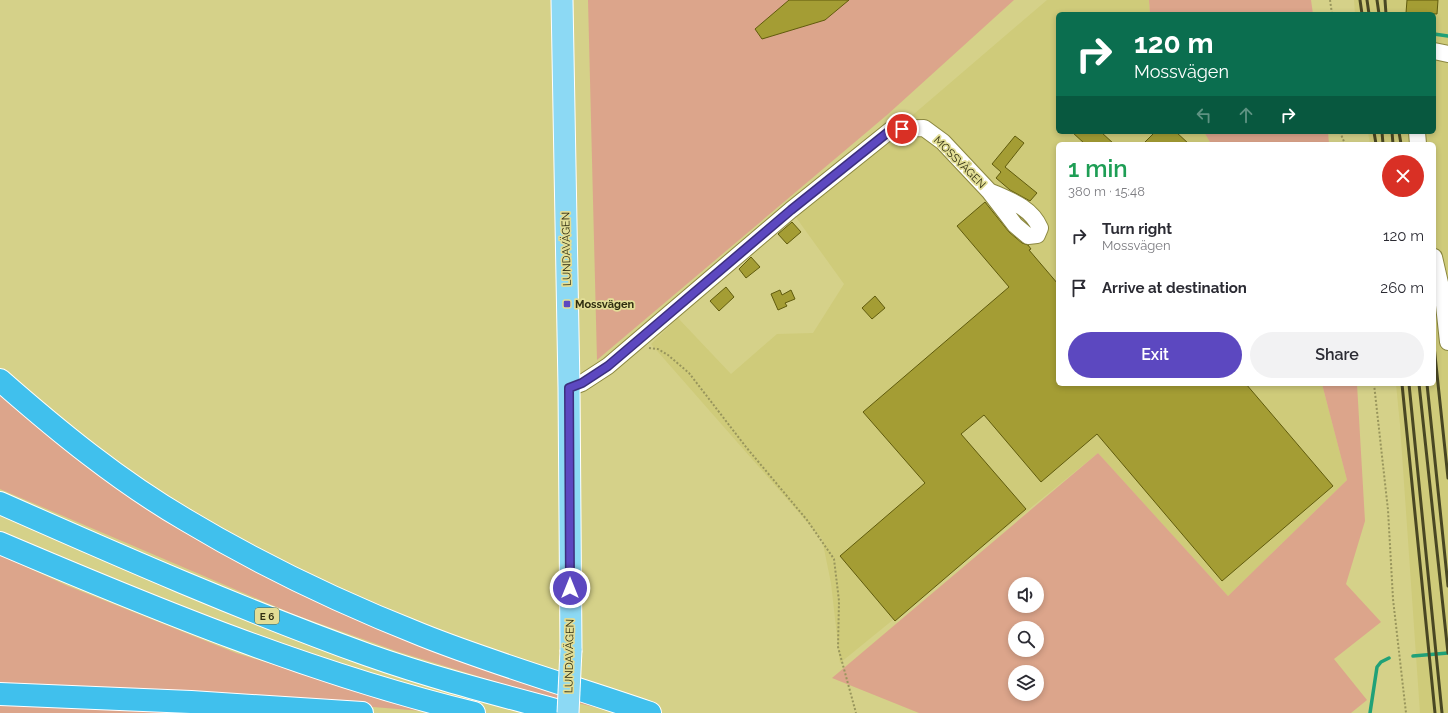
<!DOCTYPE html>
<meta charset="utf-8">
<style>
:root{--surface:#fff;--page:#f2f2f3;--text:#2b2b33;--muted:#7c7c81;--accent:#5c48c0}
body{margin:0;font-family:Raleway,sans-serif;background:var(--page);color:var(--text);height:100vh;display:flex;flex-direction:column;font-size:15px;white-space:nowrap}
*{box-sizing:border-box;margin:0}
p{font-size:13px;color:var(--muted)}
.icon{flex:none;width:22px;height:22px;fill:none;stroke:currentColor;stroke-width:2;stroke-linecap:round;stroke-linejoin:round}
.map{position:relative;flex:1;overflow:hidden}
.panel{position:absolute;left:1056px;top:142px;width:380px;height:244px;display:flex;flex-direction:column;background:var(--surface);border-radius:6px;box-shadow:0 2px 6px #0003}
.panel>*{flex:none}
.top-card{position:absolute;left:1056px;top:12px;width:380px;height:122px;border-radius:6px;box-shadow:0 2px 6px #0003;background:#0b6e4f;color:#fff;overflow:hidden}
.fabs{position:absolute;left:1008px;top:577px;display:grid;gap:8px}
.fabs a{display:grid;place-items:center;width:36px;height:36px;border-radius:50%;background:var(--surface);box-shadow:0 2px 6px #0003;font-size:20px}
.pin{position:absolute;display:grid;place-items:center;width:34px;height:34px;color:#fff;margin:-17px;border:2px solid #fff;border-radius:50%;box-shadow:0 1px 4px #0007}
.me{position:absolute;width:44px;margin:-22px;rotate:0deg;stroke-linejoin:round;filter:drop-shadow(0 0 3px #0008)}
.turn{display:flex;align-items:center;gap:14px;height:84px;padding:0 12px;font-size:18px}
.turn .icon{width:52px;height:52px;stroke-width:2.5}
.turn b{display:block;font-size:28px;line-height:34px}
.lanes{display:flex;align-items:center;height:38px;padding:0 12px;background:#0003;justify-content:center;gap:20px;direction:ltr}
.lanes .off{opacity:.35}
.round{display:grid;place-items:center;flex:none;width:42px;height:42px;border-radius:21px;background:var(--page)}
.headline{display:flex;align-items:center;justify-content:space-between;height:68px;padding:0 12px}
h1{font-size:24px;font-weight:600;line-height:30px;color:#1e9e55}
.primary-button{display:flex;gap:8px;margin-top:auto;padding:8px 12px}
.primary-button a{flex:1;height:46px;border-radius:24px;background:var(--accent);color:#fff;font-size:16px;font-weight:600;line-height:46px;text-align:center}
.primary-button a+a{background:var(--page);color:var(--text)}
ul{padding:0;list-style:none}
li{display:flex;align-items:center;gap:12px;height:52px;padding:0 12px}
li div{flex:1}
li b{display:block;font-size:15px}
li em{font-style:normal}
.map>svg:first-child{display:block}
</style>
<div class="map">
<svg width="1448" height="713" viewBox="0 0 1448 713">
<rect width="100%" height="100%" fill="#d5d189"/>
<g fill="#cfcb7a">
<path d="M 1047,0 L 1149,0 L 1150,14 L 1058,14 L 1058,132 L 1204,132 L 1211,144 L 1058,144 L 1058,384 L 1322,384 L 1347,480 L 1228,596 L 1098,453 L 840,663 L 831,583 L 822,539 L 651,344 L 678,318 L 731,374 L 777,334 L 813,333 L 844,284 L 795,216 Z"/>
<path d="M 1354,0 L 1448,0 L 1448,713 L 1420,713 L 1400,425 L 1396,384 L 1434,384 L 1434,144 L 1370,144 L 1368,132 L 1434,132 L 1434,14 L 1355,14 Z"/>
</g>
<g fill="#dca58b" fill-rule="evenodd">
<path d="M 588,0 L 1014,0 L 887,115 L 597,360 Z"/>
<path d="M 1149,0 L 1311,0 L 1313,14 L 1150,14 Z"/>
<path d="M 1204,132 L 1328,132 L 1329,144 L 1211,144 Z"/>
<path d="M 1322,384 L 1357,384 L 1365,521 L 1346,584 L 1381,622 L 1334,659 L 1367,700 L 1351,713 L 919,713 L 832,678 L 1098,453 L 1228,596 L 1347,480 ZM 1015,584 L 1037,584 L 1037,606 L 1015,606 ZM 1015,628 L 1037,628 L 1037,650 L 1015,650 ZM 1015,672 L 1037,672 L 1037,694 L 1015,694 Z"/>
<path d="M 0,393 L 161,514 L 620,713 L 530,692 L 399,652 L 293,614 L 0,489 Z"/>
<path d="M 0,555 L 68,586 L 236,653 L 422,711 L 324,703 L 0,686 Z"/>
<path d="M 0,703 L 233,713 L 0,713 Z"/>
</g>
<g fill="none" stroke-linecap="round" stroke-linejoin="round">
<g stroke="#20a178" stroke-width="3.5">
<path d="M 1434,34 L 1448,36"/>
<path d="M 1413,656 L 1448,653"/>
<path d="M 1370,713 L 1377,667 L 1381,662 L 1389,658"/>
</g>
</g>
<g fill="#a49d34" stroke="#605b0d">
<path d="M 789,0 L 849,0 L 825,20 L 762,39 L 755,29 Z"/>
<path d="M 1407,0 L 1438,0 L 1437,14 L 1406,13 Z"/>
<path d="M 1072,132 L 1101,132 L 1114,144 L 1085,144 Z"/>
<path d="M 1155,132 L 1176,132 L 1189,144 L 1143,144 Z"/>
<path d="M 1015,136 L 1024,143 L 1005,167 L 1037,193 L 1030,201 L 1010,190 L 996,178 L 1001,172 L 992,164 Z"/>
<path d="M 985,202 L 1009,232 L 1022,243 L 1028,245 L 1031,249 L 1029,250 L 1058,284 L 1058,384 L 1246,384 L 1333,486 L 1222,581 L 1097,434 L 1041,482 L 984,415 L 961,434 L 1026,509 L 895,621 L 840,556 L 925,483 L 863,412 L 1009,287 L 957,226 Z"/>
<path d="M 792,222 L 801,232 L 787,244 L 778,234 Z"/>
<path d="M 751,257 L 760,267 L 746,278 L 739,269 Z"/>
<path d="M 726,287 L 734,297 L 719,311 L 710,301 Z"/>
<path d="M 780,290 L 782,295 L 791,290 L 795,299 L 785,303 L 787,306 L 778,310 L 771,294 Z"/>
<path d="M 875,296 L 885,308 L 872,319 L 862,308 Z"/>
</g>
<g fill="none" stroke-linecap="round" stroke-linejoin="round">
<g stroke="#8b8740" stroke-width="18">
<g id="minor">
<path d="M 1434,51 L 1448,54"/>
<path d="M 1417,132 L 1418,144"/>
<path d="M 1434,257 L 1443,296 L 1448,342"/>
<path d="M 569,388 L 582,383 L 608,366 L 791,210 L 892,129 L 924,128 L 943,142 L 989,191 L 1015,225 L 1028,236 L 1037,235 L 1040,228 C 1031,207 1009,200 989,191"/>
</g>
</g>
<g stroke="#fff" stroke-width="23">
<path id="major" d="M 562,0 L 569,388 L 571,650"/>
</g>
<g stroke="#fff" stroke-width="24">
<g id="highway">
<path d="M 0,380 C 58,431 119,481 186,520 C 261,565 341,603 422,635 C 497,665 575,687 650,713"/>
<path d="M 0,503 C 122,557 243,610 368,655 C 433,678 500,695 567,713"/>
<path d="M 0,543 C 155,609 310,673 474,713"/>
<path d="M 0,694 L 191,702 L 362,713"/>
</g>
</g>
<g stroke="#98955c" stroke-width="2" stroke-dasharray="2 2" stroke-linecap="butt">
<path d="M 1330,0 L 1332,14"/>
<path d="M 1340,132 L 1345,144"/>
<path d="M 649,348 L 658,349 L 668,355 L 689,373 L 746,447 L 807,520 L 834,559 L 839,601 L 838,647 L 856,713"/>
<path d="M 1374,384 L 1388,510 L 1393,599 L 1406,713"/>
</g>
<use href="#minor" stroke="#fff" stroke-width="16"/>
<use href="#major" stroke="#8cd9f4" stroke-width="21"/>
<use href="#highway" stroke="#40c0ed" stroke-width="22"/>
<g stroke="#494723" stroke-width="3">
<path d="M 1360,0 L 1362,14"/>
<path d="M 1367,0 L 1369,14"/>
<path d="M 1377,0 L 1379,14"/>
<path d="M 1385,0 L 1386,14"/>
<path d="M 1374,132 L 1376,144"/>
<path d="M 1382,132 L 1383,144"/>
<path d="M 1392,132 L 1393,144"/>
<path d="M 1399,132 L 1401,144"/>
<path d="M 1434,346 L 1448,478"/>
<path d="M 1402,384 L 1435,713"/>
<path d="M 1409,384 L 1442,713"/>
<path d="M 1419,384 L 1448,653"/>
<path d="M 1427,384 L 1448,586"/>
</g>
<g stroke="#fff" stroke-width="23" stroke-linecap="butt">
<path id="major-bridge" d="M 568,713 L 571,650"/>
</g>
<use href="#major-bridge" stroke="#8cd9f4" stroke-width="21"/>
</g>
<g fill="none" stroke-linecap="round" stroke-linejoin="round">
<g stroke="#3c2f7d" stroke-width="10">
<path id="route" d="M 570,588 L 569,388 L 582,383 L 608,366 L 791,210 L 892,129 L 902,129"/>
</g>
<use href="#route" stroke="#5c48c0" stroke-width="7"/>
</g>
<rect fill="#5c48c0" stroke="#e2de96" stroke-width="1.5" x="563" y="300" width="8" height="8" rx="2"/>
<g text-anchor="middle" stroke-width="3.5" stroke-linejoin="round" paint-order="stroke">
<rect fill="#e2de96" stroke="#656338" stroke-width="1" x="255" y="608" width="24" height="16" rx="3"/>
<g font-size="10" font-weight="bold" fill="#302e10">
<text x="267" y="620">E 6</text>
</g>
<g font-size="11" fill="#302e10" stroke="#e2de96">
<text transform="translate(960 162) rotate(45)" y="4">MOSSVÄGEN</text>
<text transform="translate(566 249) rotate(-91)" y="4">LUNDAVÄGEN</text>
<text transform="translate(569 656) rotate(-89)" y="4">LUNDAVÄGEN</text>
</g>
<g font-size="11" font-weight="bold" fill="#302e10" stroke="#e2de96" text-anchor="start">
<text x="575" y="308">Mossvägen</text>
</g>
</g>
</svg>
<div class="fabs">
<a><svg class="icon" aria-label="sound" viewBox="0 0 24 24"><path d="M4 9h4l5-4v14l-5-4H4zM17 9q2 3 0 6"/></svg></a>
<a><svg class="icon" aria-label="search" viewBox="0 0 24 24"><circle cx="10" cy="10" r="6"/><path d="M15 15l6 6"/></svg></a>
<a><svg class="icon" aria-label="layers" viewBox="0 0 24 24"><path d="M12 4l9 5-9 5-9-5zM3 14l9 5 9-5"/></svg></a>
</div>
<div class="pin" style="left:902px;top:129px;background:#d93025"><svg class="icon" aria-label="arrive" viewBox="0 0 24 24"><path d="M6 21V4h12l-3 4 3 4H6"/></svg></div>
<svg class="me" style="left:570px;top:588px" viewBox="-20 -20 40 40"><circle r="17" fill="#5c48c0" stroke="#fff" stroke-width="3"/><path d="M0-11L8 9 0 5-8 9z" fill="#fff"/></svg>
<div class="top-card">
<div class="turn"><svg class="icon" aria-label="right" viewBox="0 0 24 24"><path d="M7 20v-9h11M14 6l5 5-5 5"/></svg><div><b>120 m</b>Mossvägen</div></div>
<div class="lanes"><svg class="icon off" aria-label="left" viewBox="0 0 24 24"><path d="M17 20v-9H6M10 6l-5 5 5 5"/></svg><svg class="icon off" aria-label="ahead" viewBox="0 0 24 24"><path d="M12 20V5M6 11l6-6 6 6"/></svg><svg class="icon" aria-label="right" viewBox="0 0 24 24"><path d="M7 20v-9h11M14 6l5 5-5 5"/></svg></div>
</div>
<section class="panel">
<div class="headline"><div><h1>1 min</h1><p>380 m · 15:48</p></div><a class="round" style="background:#d93025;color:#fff"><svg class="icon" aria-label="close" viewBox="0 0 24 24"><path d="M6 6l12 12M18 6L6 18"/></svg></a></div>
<ul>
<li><svg class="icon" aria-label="right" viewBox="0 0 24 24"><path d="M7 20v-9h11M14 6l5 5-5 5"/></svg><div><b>Turn right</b><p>Mossvägen</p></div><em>120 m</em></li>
<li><svg class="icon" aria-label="arrive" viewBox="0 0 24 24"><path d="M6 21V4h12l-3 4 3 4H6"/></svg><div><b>Arrive at destination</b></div><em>260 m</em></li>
</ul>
<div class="primary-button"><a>Exit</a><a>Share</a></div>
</section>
</div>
